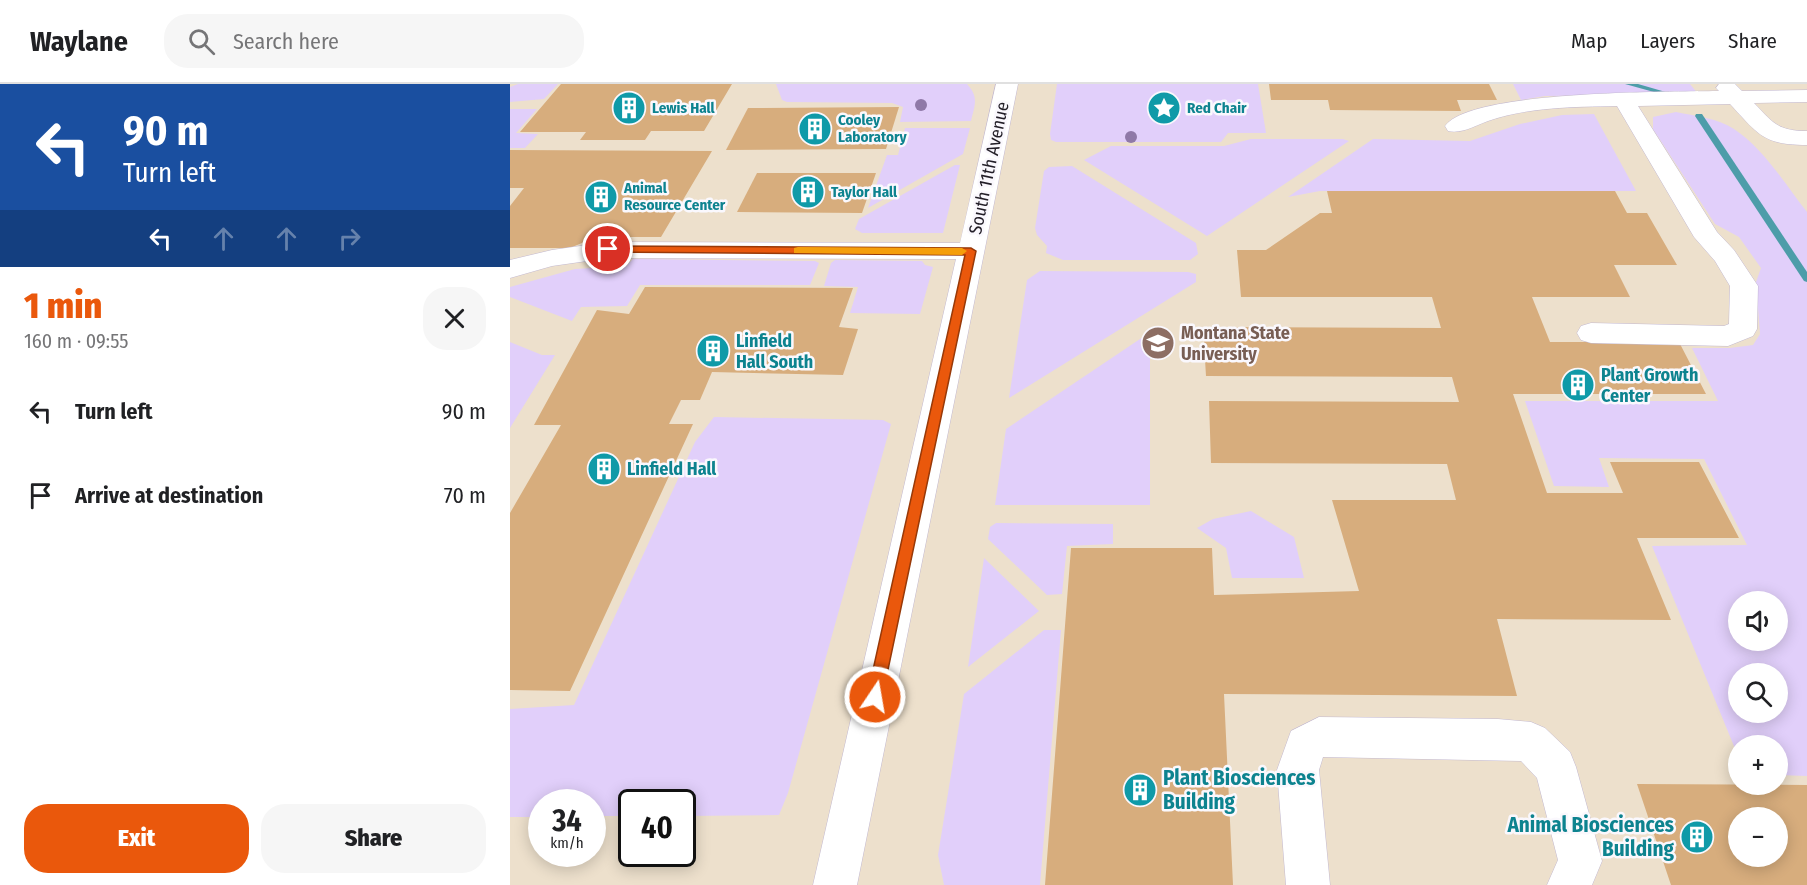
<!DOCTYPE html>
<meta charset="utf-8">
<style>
:root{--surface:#fff;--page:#f6f6f6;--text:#202124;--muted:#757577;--line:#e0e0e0;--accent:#ea580c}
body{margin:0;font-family:"Fira Sans Condensed",sans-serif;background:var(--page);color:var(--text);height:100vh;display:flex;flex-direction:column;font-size:22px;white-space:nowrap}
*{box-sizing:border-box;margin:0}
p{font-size:20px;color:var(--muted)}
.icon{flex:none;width:33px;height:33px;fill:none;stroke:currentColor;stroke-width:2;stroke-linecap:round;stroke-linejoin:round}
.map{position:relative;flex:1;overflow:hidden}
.drawer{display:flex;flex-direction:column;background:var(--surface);width:510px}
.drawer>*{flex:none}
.hud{background:#1a4fa0;color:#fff;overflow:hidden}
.tools{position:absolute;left:1218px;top:507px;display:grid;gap:12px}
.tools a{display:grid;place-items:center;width:60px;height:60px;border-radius:50%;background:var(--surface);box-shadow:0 3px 15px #0003;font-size:30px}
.speed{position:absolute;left:18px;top:705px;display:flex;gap:12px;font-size:30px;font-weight:700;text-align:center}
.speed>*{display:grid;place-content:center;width:78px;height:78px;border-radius:50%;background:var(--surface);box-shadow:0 3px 15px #0003;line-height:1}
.speed small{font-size:15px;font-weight:400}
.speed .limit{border:3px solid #111;border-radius:9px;background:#fff;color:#111}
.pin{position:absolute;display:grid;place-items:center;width:51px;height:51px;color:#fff;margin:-26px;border:3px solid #fff;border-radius:50%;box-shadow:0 2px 6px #0007}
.me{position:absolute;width:66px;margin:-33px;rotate:12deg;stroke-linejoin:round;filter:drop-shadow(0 0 4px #0008)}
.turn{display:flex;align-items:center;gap:21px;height:126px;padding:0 24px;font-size:27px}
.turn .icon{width:78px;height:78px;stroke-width:2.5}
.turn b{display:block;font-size:42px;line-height:51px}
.lanes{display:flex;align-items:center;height:57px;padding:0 24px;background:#0003;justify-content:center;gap:30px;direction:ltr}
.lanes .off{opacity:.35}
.round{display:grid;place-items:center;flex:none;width:63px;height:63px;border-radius:24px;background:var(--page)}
.head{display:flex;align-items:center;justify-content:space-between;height:102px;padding:0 24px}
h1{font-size:36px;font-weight:800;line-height:45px;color:var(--accent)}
.button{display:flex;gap:12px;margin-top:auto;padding:12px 24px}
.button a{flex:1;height:69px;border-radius:24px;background:var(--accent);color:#fff;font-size:24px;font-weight:800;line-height:69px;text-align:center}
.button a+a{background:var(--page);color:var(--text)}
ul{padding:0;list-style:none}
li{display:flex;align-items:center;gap:18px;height:84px;padding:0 24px}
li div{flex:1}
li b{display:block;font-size:22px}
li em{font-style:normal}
header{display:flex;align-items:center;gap:36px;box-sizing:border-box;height:84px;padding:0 30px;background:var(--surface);border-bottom:2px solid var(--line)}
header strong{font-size:28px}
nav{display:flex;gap:33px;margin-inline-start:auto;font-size:21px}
.search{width:420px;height:54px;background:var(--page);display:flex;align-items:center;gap:15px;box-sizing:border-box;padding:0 21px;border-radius:24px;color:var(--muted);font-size:22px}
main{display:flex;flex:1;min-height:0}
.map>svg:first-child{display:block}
</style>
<header>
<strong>Waylane</strong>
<div class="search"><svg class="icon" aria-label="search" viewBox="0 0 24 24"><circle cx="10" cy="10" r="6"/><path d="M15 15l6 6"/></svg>Search here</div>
<nav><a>Map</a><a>Layers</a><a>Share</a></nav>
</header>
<main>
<section class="drawer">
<div class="hud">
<div class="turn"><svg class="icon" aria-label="left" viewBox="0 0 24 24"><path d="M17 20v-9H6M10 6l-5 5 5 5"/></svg><div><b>90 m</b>Turn left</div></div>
<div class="lanes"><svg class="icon" aria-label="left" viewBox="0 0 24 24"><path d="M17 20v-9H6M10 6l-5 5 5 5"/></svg><svg class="icon off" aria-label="ahead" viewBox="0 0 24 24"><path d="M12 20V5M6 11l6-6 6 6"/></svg><svg class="icon off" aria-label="ahead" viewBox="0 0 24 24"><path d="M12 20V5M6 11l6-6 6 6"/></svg><svg class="icon off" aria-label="right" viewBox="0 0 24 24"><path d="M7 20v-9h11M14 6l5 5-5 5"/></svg></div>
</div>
<div class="head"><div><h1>1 min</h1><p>160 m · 09:55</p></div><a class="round"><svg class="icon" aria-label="close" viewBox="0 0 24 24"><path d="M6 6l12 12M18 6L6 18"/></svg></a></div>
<ul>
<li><svg class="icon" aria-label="left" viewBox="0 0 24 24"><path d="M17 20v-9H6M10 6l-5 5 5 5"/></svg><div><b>Turn left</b></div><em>90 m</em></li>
<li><svg class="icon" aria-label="arrive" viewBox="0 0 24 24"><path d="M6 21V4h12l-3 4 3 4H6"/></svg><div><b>Arrive at destination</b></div><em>70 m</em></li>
</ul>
<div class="button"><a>Exit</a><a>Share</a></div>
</section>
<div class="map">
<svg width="1297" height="801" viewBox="0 0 1297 801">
<rect width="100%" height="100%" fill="#f0e6ff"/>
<path fill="#ede0cc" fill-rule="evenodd" d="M 0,0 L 1297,0 L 1297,801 L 0,801 ZM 1228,518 L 1268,518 L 1268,556 L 1228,556 ZM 1228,590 L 1268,590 L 1268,628 L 1228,628 ZM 1228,662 L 1268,662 L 1268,700 L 1228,700 ZM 32,718 L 82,718 L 82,770 L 32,770 ZM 122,718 L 172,718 L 172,770 L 122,770 ZM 1228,734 L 1268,734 L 1268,772 L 1228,772 Z"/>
<g fill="#e1cffa" fill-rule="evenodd">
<path d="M 8,0 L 48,0 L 34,15 L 0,18 L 0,3 Z"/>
<path d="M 266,0 L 457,0 C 469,13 465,21 461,37 L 390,38 L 393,23 L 382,19 L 277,18 L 272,16 Z"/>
<path d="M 547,0 L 748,0 L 756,49 L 718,49 L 711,58 L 546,58 L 541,56 L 540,50 Z"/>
<path d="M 1003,0 L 1180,0 L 1188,10 L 1035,12 L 1011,16 Z"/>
<path d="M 0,25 L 27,25 L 6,49 L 28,50 L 15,64 L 0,64 Z"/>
<path d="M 1166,28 C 1185,32 1207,34 1224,45 C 1254,65 1275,100 1297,128 L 1297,692 L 1268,691 L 1268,662 L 1228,662 L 1228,672 L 1142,462 L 1237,461 L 1194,375 L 1089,374 L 1099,403 L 1044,402 L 1015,317 L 1208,317 L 1182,264 L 1220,264 L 1243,261 L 1250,250 L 1246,198 L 1251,184 L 1229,153 L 1205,140 L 1143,45 L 1143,33 ZM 1228,518 L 1268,518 L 1268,556 L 1228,556 ZM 1228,590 L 1268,590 L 1268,628 L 1228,628 Z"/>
<path d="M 1084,30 L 1126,107 L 810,107 L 778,113 L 863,55 L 960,57 L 1010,40 L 1052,31 Z"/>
<path d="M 395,44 L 460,44 L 453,70 L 358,124 L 377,71 L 388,71 Z"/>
<path d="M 741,55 L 833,55 L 839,57 L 697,152 L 574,76 L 601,62 L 714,62 Z"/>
<path d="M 445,81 L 450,81 L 433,149 L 352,149 L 345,145 L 349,135 Z"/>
<path d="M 562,82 L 686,159 L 688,170 L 680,176 L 553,176 L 536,169 L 537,162 L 527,151 L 525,144 L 534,87 L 539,83 Z"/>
<path d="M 123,175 L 305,177 L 309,179 L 300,201 L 130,201 L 117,222 L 71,223 L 62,237 L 0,213 L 0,203 L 65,185 L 116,182 Z"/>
<path d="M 325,176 L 412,177 L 415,181 L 423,183 L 410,230 L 340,229 L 348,203 L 314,202 L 321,179 Z"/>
<path d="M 530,187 L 678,188 L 686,190 L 686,198 L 499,314 L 517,196 Z"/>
<path d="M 633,253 L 640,259 L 640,421 L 485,421 L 496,345 Z"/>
<path d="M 0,258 L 32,271 L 45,271 L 0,344 Z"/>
<path d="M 204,333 L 373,336 L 381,340 L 278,709 L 269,731 L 173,732 L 172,718 L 122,718 L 121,732 L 83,732 L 82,718 L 32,718 L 31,733 L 0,733 L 0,625 L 64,621 L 185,358 Z"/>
<path d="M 741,427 L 784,453 L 794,494 L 722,494 L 716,464 L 687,444 L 703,435 Z"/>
<path d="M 486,439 L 603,440 L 603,460 L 557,462 L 552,510 L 537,511 L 478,455 L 480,443 Z"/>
<path d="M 474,474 L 529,527 L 458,583 Z"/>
<path d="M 534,546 L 551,546 L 530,801 L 434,801 L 428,771 L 454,610 Z"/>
</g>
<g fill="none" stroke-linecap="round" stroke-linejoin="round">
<g fill="#4d9da9" fill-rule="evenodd">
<path d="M 1115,0 L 1128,0 L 1166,11 L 1162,13 Z"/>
<path d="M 1186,30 L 1192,30 L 1297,188 L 1297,198 L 1294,197 L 1185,32 Z"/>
</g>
</g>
<g fill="#d7ad7d" fill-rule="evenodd">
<path d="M 51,0 L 222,0 L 194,47 L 141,47 L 135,56 L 70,56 L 76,48 L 10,48 Z"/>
<path d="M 759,0 L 979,0 L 987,16 L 947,16 L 951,27 L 820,26 L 818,16 L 761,16 Z"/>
<path d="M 389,23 L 376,65 L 216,66 L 238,24 Z"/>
<path d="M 0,66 L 202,67 L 151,153 L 86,153 L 60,164 L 0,164 L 0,122 L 14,104 L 0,104 Z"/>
<path d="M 247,89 L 366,89 L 352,129 L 227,128 Z"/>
<path d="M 817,107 L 1105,107 L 1117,129 L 1137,129 L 1167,181 L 1104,181 L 1120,213 L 1022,213 L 1040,258 L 1169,258 L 1196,310 L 1003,310 L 1037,409 L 1113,409 L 1100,378 L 1189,378 L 1229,454 L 1127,454 L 1161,536 L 987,535 L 1007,612 L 714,610 L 723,801 L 535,801 L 561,464 L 702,464 L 704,511 L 849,507 L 822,416 L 946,416 L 937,380 L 701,379 L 699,317 L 949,318 L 942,293 L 696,292 L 693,243 L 931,244 L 922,213 L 731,213 L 727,166 L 756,166 L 810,129 L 822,129 Z"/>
<path d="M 135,203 L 343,204 L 329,243 L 348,245 L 333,291 L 202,288 L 190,316 L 171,316 L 159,340 L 183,340 L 60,607 L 0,606 L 0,429 L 51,341 L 24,341 L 87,226 L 119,230 Z"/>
<path d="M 1127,700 L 1297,701 L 1297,801 L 1161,801 ZM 1228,734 L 1268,734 L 1268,772 L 1228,772 Z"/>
</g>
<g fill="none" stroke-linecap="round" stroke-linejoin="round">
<g stroke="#c3b9d1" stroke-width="1">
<g id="minor">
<path d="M 486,0 L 508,0 L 347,801 L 303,801 L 446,175 L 98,174 L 42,182 L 0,194 L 0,176 L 42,166 L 98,158 L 450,159 Z"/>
<path d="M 1209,0 L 1225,0 L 1232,7 L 1297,6 L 1297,18 L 1244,19 C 1263,39 1268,47 1297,47 L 1297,61 C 1253,61 1248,50 1220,20 L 1128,22 L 1207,148 L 1224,166 L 1248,202 L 1247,245 L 1243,252 L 1218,262 L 1081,259 L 1071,256 L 1067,249 L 1071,242 L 1081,239 L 1214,242 L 1219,240 L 1220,202 L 1205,177 L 1184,153 L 1107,22 C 1064,23 1018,23 978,37 C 964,42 952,50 938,47 L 935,42 C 960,6 1162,8 1209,7 L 1206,4 Z"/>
<path d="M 809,633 L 988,635 L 1021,638 L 1035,644 L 1060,668 L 1066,683 L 1092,777 L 1082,801 L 1037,801 L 1048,776 L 1027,694 L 1011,677 L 813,673 L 809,686 L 820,801 L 776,801 L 767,686 L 781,647 Z"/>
</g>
</g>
<use href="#minor" fill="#fff" fill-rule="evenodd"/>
</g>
<g fill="#8f79a7">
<circle cx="411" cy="21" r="6"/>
<circle cx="621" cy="53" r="6"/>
</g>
<path fill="#ea580c" stroke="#983908" stroke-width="1.5" d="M 98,162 L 461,164 L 466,167 L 371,619 L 365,621 L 359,619 L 357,613 L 455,171 L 94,168 L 94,163 Z"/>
<path fill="#f59e0b" d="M 288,163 L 452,164 L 457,167 L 452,171 L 284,169 L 284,164 Z"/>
<defs>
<g id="building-disc" transform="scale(1.725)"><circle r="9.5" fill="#0f9aa8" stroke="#faf8fd"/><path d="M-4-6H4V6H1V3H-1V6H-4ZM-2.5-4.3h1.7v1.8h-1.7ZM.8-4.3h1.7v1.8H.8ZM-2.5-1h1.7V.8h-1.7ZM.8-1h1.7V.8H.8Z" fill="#fff"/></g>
<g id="sight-disc" transform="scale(1.725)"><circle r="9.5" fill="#0f9aa8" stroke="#faf8fd"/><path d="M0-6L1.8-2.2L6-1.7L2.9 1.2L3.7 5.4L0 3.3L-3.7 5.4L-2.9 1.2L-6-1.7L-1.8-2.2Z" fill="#fff"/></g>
<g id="university-disc" transform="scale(1.725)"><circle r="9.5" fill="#8d6e63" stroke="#faf8fd"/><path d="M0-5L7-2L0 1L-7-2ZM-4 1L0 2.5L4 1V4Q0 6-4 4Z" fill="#fff"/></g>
</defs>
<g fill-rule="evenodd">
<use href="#building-disc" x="119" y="24"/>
<use href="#sight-disc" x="654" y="24"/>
<use href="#building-disc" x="305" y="45"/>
<use href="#building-disc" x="298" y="108"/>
<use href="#building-disc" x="91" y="113"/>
<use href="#university-disc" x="648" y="259"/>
<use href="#building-disc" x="203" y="267"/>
<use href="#building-disc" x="1068" y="301"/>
<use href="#building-disc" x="94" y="385"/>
<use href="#building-disc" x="630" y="706"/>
<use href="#building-disc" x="1187" y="753"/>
</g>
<g text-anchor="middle" stroke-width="5" stroke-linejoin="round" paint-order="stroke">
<g font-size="15" font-weight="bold" fill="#0d838f" stroke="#faf8fd" text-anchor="start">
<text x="142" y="29">Lewis Hall</text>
<text x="677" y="29">Red Chair</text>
<text x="328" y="41">Cooley<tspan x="328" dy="17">Laboratory</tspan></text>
<text x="114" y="109">Animal<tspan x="114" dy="17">Resource Center</tspan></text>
<text x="321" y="113">Taylor Hall</text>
</g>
<g font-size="18" fill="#221e27" stroke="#faf8fd">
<text transform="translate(479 84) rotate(-78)" y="6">South 11th Avenue</text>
</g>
<g font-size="18" font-weight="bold" fill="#785e54" stroke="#faf8fd" text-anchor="start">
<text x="671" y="255">Montana State<tspan x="671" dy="21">University</tspan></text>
</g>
<g font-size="18" font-weight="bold" fill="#0d838f" stroke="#faf8fd" text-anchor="start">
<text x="226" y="263">Linfield<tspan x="226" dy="21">Hall South</tspan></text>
<text x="1091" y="297">Plant Growth<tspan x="1091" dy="21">Center</tspan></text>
<text x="117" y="391">Linfield Hall</text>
</g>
<g font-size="21" font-weight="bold" fill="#0d838f" stroke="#faf8fd" text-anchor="start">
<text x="653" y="701">Plant Biosciences<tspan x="653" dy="24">Building</tspan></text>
<text x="1164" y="748" text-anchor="end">Animal Biosciences<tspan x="1164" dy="24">Building</tspan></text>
</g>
</g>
</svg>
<div class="tools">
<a><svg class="icon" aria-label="sound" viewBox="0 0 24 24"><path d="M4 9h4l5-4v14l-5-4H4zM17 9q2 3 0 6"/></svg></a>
<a><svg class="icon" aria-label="search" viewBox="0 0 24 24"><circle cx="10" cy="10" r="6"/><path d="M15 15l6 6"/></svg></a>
<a>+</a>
<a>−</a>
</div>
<div class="speed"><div>34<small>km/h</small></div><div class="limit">40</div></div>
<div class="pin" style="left:98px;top:165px;background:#d93025"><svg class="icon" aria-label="arrive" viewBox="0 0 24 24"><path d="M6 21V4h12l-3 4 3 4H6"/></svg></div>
<svg class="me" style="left:365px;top:613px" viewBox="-20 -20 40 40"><circle r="17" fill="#ea580c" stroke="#fff" stroke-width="3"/><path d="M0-11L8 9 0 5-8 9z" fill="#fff"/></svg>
</div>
</main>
